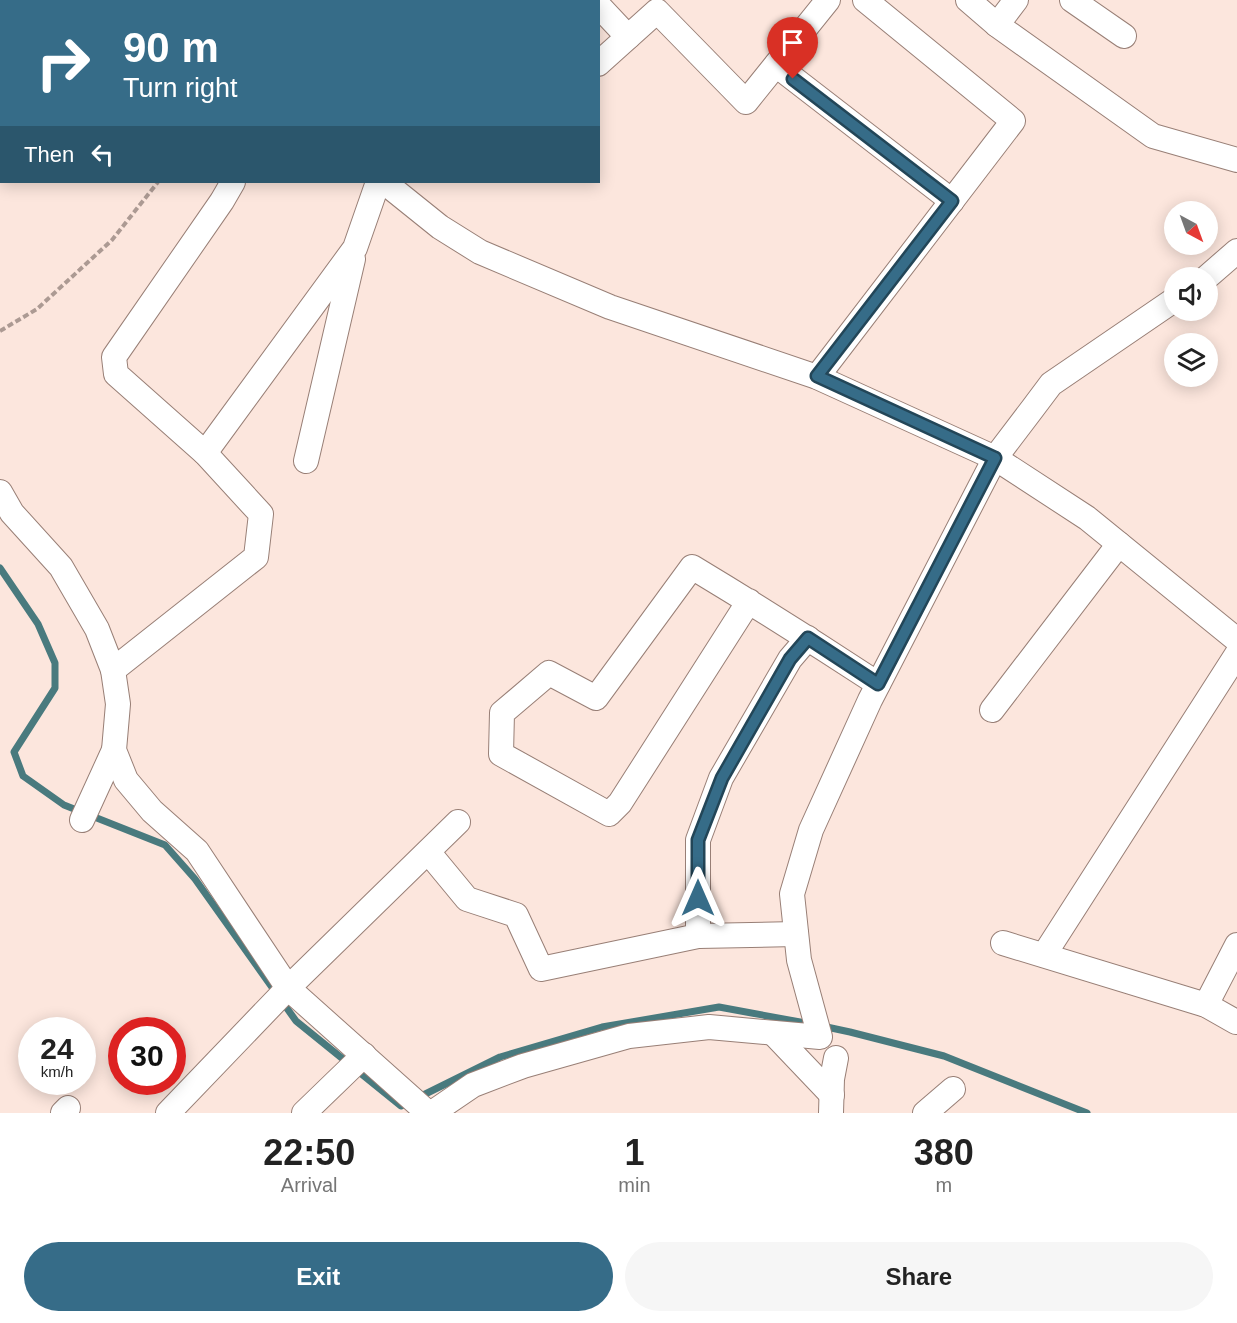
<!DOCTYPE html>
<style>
:root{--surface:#fff;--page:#f6f6f6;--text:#222;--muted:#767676;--accent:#366c88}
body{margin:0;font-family:Arial,sans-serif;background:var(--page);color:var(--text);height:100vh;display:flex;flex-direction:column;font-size:22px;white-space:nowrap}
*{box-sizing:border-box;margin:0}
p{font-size:20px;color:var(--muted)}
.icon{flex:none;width:33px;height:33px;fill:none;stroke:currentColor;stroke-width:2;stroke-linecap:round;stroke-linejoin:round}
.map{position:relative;height:1113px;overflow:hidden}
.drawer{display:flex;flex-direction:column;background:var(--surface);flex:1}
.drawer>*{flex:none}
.guide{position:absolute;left:0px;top:0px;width:600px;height:183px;box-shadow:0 3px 15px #0003;background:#366c88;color:#fff;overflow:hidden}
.needle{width:39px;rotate:139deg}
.tools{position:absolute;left:1164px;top:201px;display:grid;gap:12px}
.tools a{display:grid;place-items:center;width:54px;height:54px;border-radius:50%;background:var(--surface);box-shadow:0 3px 15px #0003;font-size:30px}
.speed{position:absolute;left:18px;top:1017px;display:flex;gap:12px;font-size:30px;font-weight:700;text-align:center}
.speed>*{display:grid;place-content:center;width:78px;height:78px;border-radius:50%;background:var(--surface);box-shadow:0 3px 15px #0003;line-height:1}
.speed small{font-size:15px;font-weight:400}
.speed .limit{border:9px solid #d22;background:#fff;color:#111}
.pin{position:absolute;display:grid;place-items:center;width:51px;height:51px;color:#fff;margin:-62px -26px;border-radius:50% 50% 50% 0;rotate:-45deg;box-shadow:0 0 6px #0007}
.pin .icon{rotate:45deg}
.me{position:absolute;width:66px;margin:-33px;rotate:0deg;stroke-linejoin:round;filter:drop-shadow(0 0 4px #0008)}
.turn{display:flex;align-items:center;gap:21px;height:126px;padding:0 24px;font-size:27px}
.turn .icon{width:78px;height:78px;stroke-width:2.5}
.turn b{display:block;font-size:42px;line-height:51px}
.then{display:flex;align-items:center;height:57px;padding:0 24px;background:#0003;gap:12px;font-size:22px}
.eta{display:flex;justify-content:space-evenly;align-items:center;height:102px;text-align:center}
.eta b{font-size:36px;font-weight:700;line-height:42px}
.action{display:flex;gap:12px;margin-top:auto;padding:12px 24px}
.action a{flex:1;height:69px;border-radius:36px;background:var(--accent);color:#fff;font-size:24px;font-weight:700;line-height:69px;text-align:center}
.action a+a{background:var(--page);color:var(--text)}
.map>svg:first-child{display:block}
</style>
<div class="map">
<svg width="1237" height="1113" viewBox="0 0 1237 1113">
<rect width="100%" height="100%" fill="#fce6dd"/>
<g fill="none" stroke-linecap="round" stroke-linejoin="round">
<g stroke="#497a7e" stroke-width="7">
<path d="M 0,568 L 38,624 L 55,663 L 55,688 L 14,752 L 23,776 L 64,805 L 165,845 L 195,879 L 296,1021 L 401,1106 L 500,1057 L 602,1027 L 719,1007 L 811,1024"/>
<path d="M 822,1026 L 850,1032 L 944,1056 L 1087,1113"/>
</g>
<g stroke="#987f76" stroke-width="26">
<g id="minor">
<path d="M 214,0 L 215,2"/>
<path d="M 437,0 L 438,2"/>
<path d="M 968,0 L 997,25 L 1016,0"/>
<path d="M 1072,0 L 1124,36"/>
<path d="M 249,2 L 251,0"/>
<path d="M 598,5 L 628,37"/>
<path d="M 997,25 L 1153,136 L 1237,160"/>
<path d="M 598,64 L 657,11 L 746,102 L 828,0"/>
<path d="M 776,65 L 952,201"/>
<path d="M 384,182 L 440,227 L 480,252 L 610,307 L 817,377 L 995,458 L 1087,518 L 1237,640"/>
<path d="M 1206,278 L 1237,251"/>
<path d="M 817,377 L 1013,121 L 865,0"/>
<path d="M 205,453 L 355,248 L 378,182"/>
<path d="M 306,461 L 353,259"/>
<path d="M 0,492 L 12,513 L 61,567 L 97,629 L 113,670 L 256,557 L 261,514 L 205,453 L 116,374 L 114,357 L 222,201 L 233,182"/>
<path d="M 749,601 L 620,803 L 609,814 L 501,754 L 502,713 L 549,673 L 596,698 L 692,567 C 755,605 817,644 878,684"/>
<path d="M 113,670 L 118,704 L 114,750 L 126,780 L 152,811 L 197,851 L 288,988 L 428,1113"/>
<path d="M 992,710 L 1119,544"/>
<path d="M 82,820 L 114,750"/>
<path d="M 429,853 L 467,899 L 516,915 L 541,969 L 698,936 L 796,934"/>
<path d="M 698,936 L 698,840 L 721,778 L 790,659 L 808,638"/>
<path d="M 1003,943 L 1206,1005 L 1236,1022"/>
<path d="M 1044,955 L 1237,654"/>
<path d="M 1206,1005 L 1237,945"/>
<path d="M 773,1033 L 832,1095"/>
<path d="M 63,1113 L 68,1108"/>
<path d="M 168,1113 L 288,988 L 458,822"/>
<path d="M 304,1113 L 364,1055"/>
<path d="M 432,1113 L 473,1085 L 523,1066 L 629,1036 L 709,1027 L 820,1037 L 799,960 L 792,894 L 811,830 L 870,700 L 995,458 L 1033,408 L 1051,384 L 1174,300"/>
<path d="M 831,1113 L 832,1079 L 836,1058"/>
<path d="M 925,1113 L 953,1089"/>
</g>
</g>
<path stroke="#ac9a93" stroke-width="4" stroke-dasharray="6 3" stroke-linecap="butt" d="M 0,331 L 37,309 L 112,240 L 158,182"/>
<use href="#minor" stroke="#fff" stroke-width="24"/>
</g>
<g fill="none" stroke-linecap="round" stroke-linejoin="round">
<g stroke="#234658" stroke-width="15">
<path id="route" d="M 698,898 L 698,840 L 722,778 L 790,659 L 808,638 L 878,684 L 995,458 L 817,376 L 952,201 L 793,79"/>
</g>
<use href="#route" stroke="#366c88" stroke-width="10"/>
</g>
</svg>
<div class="tools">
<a><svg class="needle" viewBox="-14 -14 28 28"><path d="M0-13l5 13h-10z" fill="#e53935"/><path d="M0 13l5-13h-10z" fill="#767676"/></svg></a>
<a><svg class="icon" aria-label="sound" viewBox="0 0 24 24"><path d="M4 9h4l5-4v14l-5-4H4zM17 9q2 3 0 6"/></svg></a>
<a><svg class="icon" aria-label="layers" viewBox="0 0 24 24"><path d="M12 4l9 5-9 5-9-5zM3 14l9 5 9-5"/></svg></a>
</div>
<div class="speed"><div>24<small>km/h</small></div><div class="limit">30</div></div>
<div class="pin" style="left:793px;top:79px;background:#d93025"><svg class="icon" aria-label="arrive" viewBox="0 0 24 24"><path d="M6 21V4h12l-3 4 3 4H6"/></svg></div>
<svg class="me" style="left:698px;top:898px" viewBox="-20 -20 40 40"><path d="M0-17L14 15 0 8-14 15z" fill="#366c88" stroke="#fff" stroke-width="4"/></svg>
<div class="guide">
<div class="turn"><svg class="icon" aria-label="right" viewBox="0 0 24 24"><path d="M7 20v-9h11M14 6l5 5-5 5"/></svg><div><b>90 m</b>Turn right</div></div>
<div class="then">Then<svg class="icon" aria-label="left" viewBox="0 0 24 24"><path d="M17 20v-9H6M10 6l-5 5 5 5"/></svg></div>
</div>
</div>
<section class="drawer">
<div class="eta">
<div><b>22:50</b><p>Arrival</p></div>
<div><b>1</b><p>min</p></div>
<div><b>380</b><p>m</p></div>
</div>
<div class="action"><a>Exit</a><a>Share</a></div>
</section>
